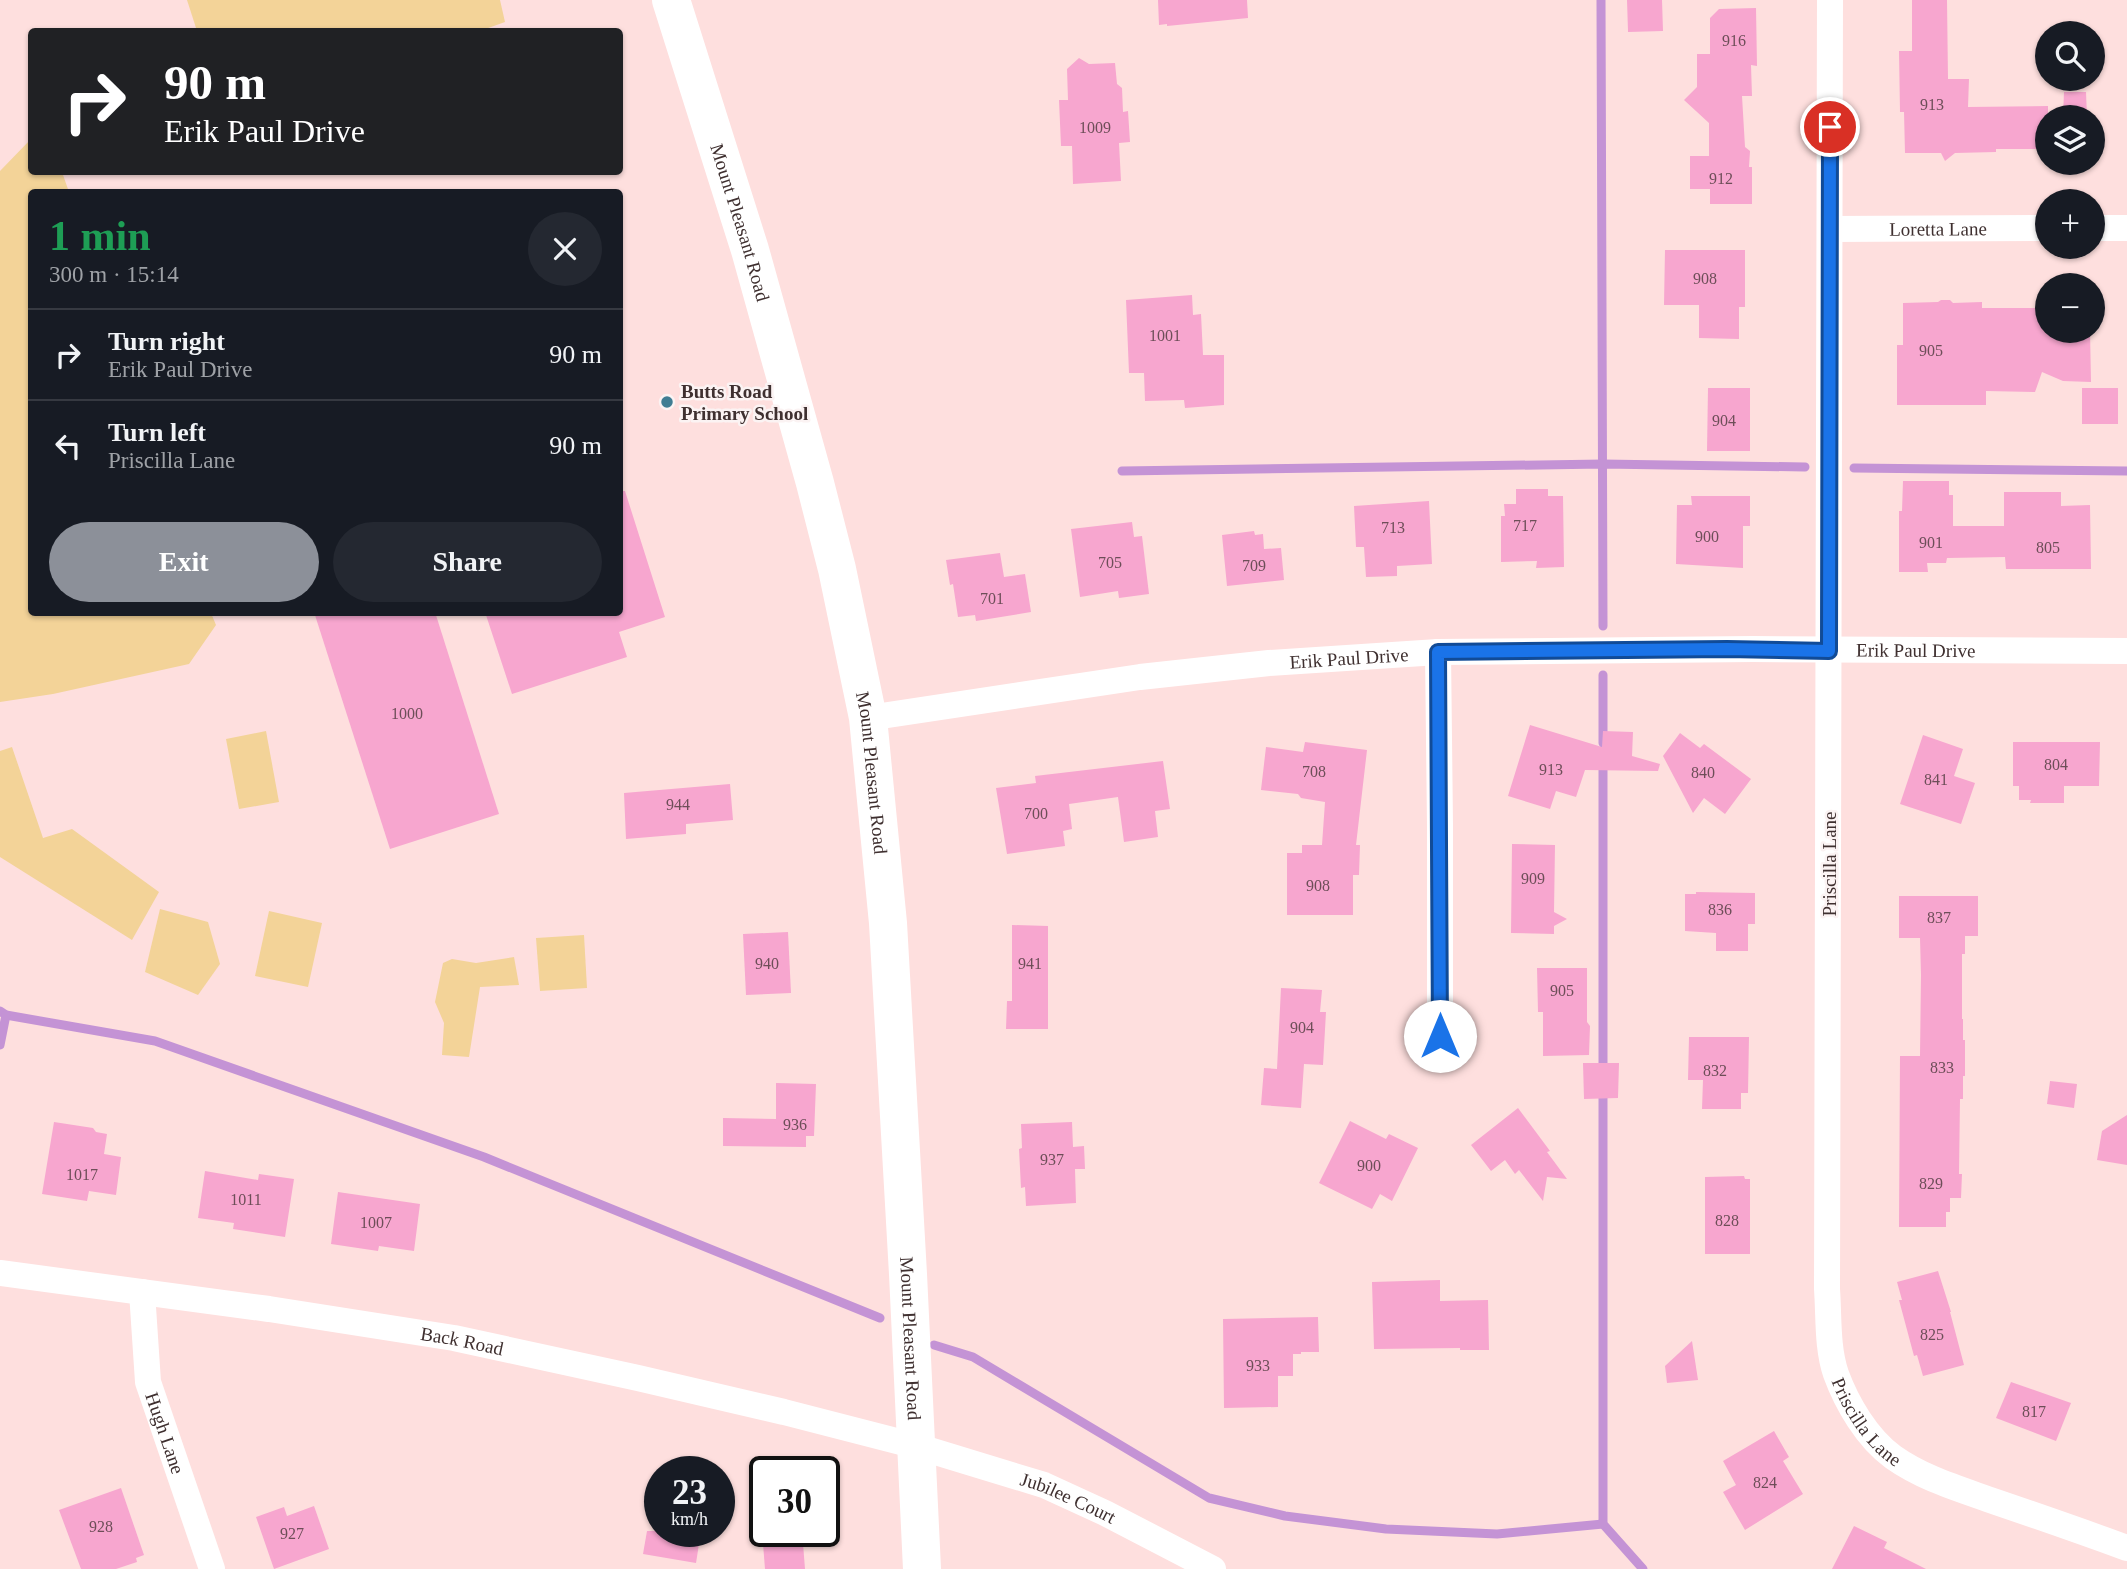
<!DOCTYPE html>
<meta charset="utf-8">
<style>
:root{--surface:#171b24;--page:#242831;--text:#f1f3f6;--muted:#9ea1a6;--line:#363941;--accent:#8c9099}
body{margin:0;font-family:"Times New Roman",serif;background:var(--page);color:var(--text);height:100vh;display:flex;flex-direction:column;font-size:26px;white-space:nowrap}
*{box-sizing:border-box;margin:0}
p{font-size:23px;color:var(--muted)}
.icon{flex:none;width:38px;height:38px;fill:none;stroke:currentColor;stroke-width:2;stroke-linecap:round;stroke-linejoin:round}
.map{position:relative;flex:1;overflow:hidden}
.panel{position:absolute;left:28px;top:189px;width:595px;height:427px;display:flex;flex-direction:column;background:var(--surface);border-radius:7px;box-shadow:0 2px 5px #0004}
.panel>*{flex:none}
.guide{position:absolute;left:28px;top:28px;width:595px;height:147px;border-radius:7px;box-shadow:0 2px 5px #0004;background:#202124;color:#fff;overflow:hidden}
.buttons{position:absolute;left:2035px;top:21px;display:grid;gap:14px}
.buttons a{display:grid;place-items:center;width:70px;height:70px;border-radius:50%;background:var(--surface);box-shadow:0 2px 5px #0004;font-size:35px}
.speed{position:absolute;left:644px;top:1456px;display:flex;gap:14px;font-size:35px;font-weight:700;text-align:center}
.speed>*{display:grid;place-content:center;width:91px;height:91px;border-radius:50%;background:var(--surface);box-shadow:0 2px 5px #0004;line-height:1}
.speed small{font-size:18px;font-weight:400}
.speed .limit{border:4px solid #111;border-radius:10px;background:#fff;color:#111}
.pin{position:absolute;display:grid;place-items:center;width:60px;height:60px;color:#fff;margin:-30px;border:4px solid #fff;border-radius:50%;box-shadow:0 2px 7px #0007}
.me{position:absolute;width:77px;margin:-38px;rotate:0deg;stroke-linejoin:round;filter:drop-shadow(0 0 5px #0008)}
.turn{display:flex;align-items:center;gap:24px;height:147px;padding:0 21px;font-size:32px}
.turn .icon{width:91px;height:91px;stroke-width:2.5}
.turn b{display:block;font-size:49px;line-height:60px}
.round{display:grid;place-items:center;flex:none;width:74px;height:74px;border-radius:37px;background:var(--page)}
.head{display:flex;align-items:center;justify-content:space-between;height:119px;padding:0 21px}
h1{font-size:42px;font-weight:700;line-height:52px;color:#1e9e55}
.button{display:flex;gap:14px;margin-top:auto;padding:14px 21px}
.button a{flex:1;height:80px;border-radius:42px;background:var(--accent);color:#fff;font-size:28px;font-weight:700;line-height:80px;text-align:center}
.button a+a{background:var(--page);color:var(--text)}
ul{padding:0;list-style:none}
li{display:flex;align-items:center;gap:21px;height:91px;padding:0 21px;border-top:2px solid var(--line)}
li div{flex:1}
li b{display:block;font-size:26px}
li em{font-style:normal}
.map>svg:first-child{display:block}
</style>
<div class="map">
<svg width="2127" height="1569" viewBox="0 0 2127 1569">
<rect width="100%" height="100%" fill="#fedfde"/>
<g fill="#f3d398">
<path d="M 187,0 L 500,0 L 505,22 L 477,32 L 197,31 Z"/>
<path d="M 31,139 L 32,172 L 62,172 L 69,192 L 32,192 L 32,612 L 211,613 L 216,625 L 189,664 L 53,694 L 0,702 L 0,171 Z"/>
<path d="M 266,731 L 279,802 L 239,809 L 226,739 Z"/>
<path d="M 12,747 L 43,838 L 72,829 L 159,892 L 132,940 L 0,857 L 0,751 Z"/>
<path d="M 160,909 L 208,922 L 220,964 L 198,995 L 145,972 Z"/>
<path d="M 269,911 L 322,923 L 308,987 L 255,976 Z"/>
<path d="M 584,935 L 587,988 L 540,991 L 536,938 Z"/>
<path d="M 514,957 L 519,985 L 480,987 L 469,1057 L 442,1055 L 444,1023 L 435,1002 L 443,963 L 452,959 L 476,963 Z"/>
</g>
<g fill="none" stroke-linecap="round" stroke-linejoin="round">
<g stroke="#c493d5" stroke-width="9">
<path d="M 1601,0 L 1603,626"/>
<path d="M 1854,468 L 2127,471"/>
<path d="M 1122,471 L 1603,464 L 1805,467"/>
<path d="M 1603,675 L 1603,743"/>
<path d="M 1603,760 L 1603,1072"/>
<path d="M 0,1011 L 6,1015 L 155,1041 L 484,1157 L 880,1318"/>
<path d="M 0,1045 L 6,1015"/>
<path d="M 1603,1089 L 1603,1524 L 1643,1569"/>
<path d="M 934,1345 L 973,1357 L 1209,1498 L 1285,1516 L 1386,1529 L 1497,1534 L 1603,1524"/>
</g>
</g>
<g fill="#f7a6cf">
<path d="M 1158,0 L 1247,0 L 1248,18 L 1167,26 L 1167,24 L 1159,25 Z"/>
<path d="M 1627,0 L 1662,0 L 1663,31 L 1628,32 Z"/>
<path d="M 1912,0 L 1947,0 L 1948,79 L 1969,79 L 1968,107 L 2048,106 L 2048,149 L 1996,149 L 1996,152 L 1955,153 L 1945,161 L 1941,153 L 1905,153 L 1904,112 L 1900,112 L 1899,51 L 1912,51 Z"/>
<path d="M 1756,8 L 1757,66 L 1751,65 L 1752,96 L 1742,96 L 1745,147 L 1750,151 L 1749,167 L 1752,167 L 1752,204 L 1710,204 L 1710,189 L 1690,189 L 1690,156 L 1709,156 L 1709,123 L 1684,100 L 1697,87 L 1697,54 L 1710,54 L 1710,18 L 1719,9 Z"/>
<path d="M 1079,58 L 1089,64 L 1115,63 L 1117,84 L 1122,88 L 1123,112 L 1128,111 L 1130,142 L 1119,143 L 1121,181 L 1073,184 L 1072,146 L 1061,146 L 1059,100 L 1068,100 L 1067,69 Z"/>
<path d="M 2064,92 L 2086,92 L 2087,117 L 2063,117 Z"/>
<path d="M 1665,250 L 1745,250 L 1745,307 L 1739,307 L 1739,339 L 1699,338 L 1699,305 L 1664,305 Z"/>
<path d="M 1192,295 L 1193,315 L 1201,314 L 1203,355 L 1224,355 L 1224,405 L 1185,408 L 1184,400 L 1145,401 L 1144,373 L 1129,373 L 1126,300 Z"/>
<path d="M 1941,300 L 1950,300 L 1953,303 L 1982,302 L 1982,308 L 2048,308 L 2048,331 L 2090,331 L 2091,382 L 2063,381 L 2042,372 L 2035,392 L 1986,391 L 1986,405 L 1897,405 L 1897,345 L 1903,345 L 1903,303 L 1938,302 Z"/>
<path d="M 1708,388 L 1750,388 L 1750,451 L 1707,451 Z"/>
<rect x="2082" y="388" width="36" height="36"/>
<path d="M 1903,481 L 1949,481 L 1949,495 L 1953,495 L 1953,526 L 2004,526 L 2004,492 L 2061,492 L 2061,506 L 2090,505 L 2091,569 L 2006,569 L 2005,557 L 1947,558 L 1946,563 L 1927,563 L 1928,572 L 1899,572 L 1899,511 L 1902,511 Z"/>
<path d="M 1516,489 L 1548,489 L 1548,496 L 1563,496 L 1564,567 L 1536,568 L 1537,561 L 1501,562 L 1501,516 L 1505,516 L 1504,504 L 1516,504 Z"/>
<path d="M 620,491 L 625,491 L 665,617 L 619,632 L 627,657 L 512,694 L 485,612 L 620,612 Z"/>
<path d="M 1691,496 L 1750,496 L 1750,526 L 1743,526 L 1743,568 L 1676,564 L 1677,505 L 1692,505 Z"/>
<path d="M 1429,501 L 1432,564 L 1397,566 L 1397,576 L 1366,577 L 1364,547 L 1356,547 L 1354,506 Z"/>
<path d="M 1132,522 L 1134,537 L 1142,536 L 1149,594 L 1119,598 L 1118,591 L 1080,597 L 1071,529 Z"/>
<path d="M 1254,531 L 1255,535 L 1263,534 L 1264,549 L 1281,548 L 1284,580 L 1227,586 L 1222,535 Z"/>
<path d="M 1000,553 L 1004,577 L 1025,574 L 1031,612 L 976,621 L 975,615 L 958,617 L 953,584 L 950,585 L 946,560 Z"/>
<path d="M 314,612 L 435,612 L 499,814 L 390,849 Z"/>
<path d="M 1530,725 L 1602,747 L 1603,731 L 1633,732 L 1632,756 L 1660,764 L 1658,771 L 1585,770 L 1576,797 L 1556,791 L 1550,809 L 1508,796 Z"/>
<path d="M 1680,733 L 1700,748 L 1704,744 L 1751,779 L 1725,814 L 1704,798 L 1693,813 L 1663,756 Z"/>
<path d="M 1923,735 L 1963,749 L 1954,776 L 1975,783 L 1961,824 L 1900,804 Z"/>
<path d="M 1305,742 L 1367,750 L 1356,845 L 1360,845 L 1359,875 L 1353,875 L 1353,915 L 1287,915 L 1287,853 L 1302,853 L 1302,845 L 1322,845 L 1325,802 L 1301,798 L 1298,794 L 1261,790 L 1266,747 L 1303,752 Z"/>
<path d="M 2013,742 L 2100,742 L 2099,786 L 2064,786 L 2064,803 L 2030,803 L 2031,800 L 2019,800 L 2019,786 L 2013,786 Z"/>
<path d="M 1163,761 L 1170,809 L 1155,811 L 1158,837 L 1124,842 L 1118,797 L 1069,804 L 1072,829 L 1063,831 L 1065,846 L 1007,854 L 996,788 L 1036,783 L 1035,776 Z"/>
<path d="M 730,784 L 733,820 L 686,824 L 686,834 L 626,839 L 624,793 Z"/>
<path d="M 1512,844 L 1555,845 L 1554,912 L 1567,919 L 1554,926 L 1554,934 L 1511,933 Z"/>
<path d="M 1696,892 L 1755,893 L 1755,924 L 1748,924 L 1748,951 L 1716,951 L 1716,933 L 1685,931 L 1685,894 L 1696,894 Z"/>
<path d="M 1899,896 L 1978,896 L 1978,936 L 1965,936 L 1965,954 L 1962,954 L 1962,1019 L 1963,1019 L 1963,1040 L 1965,1040 L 1965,1076 L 1963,1076 L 1963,1099 L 1960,1099 L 1959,1174 L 1962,1174 L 1961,1198 L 1950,1198 L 1950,1212 L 1946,1212 L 1946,1227 L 1899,1227 L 1900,1056 L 1920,1056 L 1921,975 L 1920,938 L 1899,938 Z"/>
<path d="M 1012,925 L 1048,926 L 1048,1029 L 1006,1029 L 1007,1001 L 1012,1001 Z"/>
<path d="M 788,932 L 791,993 L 746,995 L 743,934 Z"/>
<path d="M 1537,968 L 1587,968 L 1587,1022 L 1590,1026 L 1589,1055 L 1543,1056 L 1543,1012 L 1538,1012 Z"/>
<path d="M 1281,988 L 1322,990 L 1320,1012 L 1326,1012 L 1323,1065 L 1304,1064 L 1301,1108 L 1261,1105 L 1264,1068 L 1277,1069 Z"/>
<path d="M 1689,1037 L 1749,1037 L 1748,1093 L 1741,1093 L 1741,1109 L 1702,1109 L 1703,1080 L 1688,1080 Z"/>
<path d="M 1583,1063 L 1619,1063 L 1618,1098 L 1584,1099 Z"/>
<path d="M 2050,1081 L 2077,1084 L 2074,1108 L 2047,1104 Z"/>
<path d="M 776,1083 L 816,1084 L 814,1136 L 806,1136 L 806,1147 L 723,1146 L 723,1118 L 776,1119 Z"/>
<path d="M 1518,1108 L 1550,1151 L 1547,1152 L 1567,1179 L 1547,1177 L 1543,1201 L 1519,1170 L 1515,1174 L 1505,1160 L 1491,1171 L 1471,1145 Z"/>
<path d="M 2127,1115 L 2127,1165 L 2097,1160 L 2102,1131 Z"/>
<path d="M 1350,1121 L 1386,1139 L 1389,1134 L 1418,1148 L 1392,1201 L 1380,1194 L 1372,1209 L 1319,1183 Z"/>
<path d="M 54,1122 L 93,1128 L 96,1132 L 107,1134 L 104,1154 L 121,1157 L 116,1195 L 89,1191 L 87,1201 L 42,1194 Z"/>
<path d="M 1072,1122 L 1073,1147 L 1084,1146 L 1085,1169 L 1075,1169 L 1076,1203 L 1026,1206 L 1025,1187 L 1021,1188 L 1019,1149 L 1022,1148 L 1021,1124 Z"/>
<path d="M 205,1171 L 258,1180 L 259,1174 L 294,1179 L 285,1237 L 233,1229 L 234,1223 L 198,1218 Z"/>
<path d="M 1744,1176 L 1745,1179 L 1750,1179 L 1750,1254 L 1705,1254 L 1705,1177 Z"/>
<path d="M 338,1192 L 420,1204 L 414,1251 L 379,1246 L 378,1251 L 331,1244 Z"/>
<path d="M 1938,1271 L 1951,1312 L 1950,1312 L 1964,1365 L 1923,1376 L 1917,1355 L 1914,1356 L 1899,1300 L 1902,1300 L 1897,1282 Z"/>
<path d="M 1440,1280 L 1440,1301 L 1488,1300 L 1489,1350 L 1460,1350 L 1460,1348 L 1374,1349 L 1372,1282 Z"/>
<path d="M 1318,1317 L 1319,1352 L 1301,1352 L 1301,1354 L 1293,1354 L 1293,1376 L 1278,1376 L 1278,1407 L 1224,1408 L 1223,1319 Z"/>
<path d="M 1692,1341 L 1698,1380 L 1667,1383 L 1665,1366 Z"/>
<path d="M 2011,1382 L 2071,1403 L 2056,1441 L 1996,1418 Z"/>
<path d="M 1774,1431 L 1789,1457 L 1783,1461 L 1803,1494 L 1745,1530 L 1723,1492 L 1736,1485 L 1723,1461 Z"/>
<path d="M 121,1488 L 144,1555 L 136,1558 L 137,1562 L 116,1569 L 81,1569 L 59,1510 Z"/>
<path d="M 314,1506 L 329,1549 L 274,1569 L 256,1517 L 284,1507 L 287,1516 Z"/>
<path d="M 1854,1526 L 1887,1542 L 1884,1548 L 1926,1569 L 1832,1569 Z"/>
<path d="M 647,1531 L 701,1531 L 696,1563 L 643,1554 Z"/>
<path d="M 762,1531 L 802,1531 L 805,1569 L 765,1569 Z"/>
</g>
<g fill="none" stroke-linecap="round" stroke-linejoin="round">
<g stroke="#fff" stroke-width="26">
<path id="s1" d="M 1830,0 L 1827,1289 C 1829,1317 1827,1348 1836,1374 C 1847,1404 1867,1438 1893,1457 C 1924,1479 1960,1489 1996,1502 C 2040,1517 2083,1532 2127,1548"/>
<path d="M 2093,228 L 2127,228"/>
<path id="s2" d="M 1830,229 L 2048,228"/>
<path d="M 1438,652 L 1440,825 L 1440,1036"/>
<path id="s3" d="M 868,718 L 1140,677 L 1269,663 L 1438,652 L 1753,649 L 2127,651"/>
<path id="s4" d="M 0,1273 L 269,1309 L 454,1338 L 638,1378 L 784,1412 L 916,1446 L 1044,1485 L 1105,1513 L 1213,1569"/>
<path id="s5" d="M 142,1292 L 148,1382 L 212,1569"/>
</g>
<path stroke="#fff" stroke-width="38" id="s6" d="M 671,0 L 750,250 L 815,483 L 837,569 L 868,718 L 888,923 L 908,1274 L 922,1569"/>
</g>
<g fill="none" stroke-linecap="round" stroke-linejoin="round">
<g stroke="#114b97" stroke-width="18">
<path id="route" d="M 1440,1036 L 1438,652 L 1727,649 L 1829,651 L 1830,127"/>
</g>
<use href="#route" stroke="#1a73e8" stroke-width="12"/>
</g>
<circle fill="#407d93" stroke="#fbf3f3" stroke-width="2.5" cx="667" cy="402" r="7"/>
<g text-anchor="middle" stroke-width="5" stroke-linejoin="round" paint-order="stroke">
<g font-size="16" fill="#6d4e58">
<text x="1734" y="46">916</text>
<text x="1932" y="110">913</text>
<text x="1095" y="133">1009</text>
<text x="1721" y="184">912</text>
<text x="1705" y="284">908</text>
<text x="1165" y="341">1001</text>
<text x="1931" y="356">905</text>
<text x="1724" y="426">904</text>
<text x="1525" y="531">717</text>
<text x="1393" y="533">713</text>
<text x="1707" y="542">900</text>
<text x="1931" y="548">901</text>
<text x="2048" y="553">805</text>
<text x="1110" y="568">705</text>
<text x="1254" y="571">709</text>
<text x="992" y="604">701</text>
<text x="407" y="719">1000</text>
<text x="2056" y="770">804</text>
<text x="1551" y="775">913</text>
<text x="1314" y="777">708</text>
<text x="1703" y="778">840</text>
<text x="1936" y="785">841</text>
<text x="678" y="810">944</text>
<text x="1036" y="819">700</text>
<text x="1533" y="884">909</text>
<text x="1318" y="891">908</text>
<text x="1720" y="915">836</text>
<text x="1939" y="923">837</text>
<text x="767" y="969">940</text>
<text x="1030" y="969">941</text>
<text x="1562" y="996">905</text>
<text x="1302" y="1033">904</text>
<text x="1942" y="1073">833</text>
<text x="1715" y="1076">832</text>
<text x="795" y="1130">936</text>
<text x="1052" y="1165">937</text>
<text x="1369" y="1171">900</text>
<text x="82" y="1180">1017</text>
<text x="1931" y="1189">829</text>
<text x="246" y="1205">1011</text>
<text x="1727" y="1226">828</text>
<text x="376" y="1228">1007</text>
<text x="1932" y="1340">825</text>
<text x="1258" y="1371">933</text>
<text x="2034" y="1417">817</text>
<text x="1765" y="1488">824</text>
<text x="101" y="1532">928</text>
<text x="292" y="1539">927</text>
</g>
<g font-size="19" fill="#3f3030" stroke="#fbf3f3">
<text dy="7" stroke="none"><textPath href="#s6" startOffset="233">Mount Pleasant Road</textPath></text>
<text dy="7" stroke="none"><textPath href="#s2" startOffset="108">Loretta Lane</textPath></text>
<text dy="7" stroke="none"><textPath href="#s3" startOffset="1052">Erik Paul Drive</textPath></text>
<text dy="7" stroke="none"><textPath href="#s3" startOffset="485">Erik Paul Drive</textPath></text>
<text dy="7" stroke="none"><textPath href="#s6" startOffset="800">Mount Pleasant Road</textPath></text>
<text transform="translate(1829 864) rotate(-90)" y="7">Priscilla Lane</text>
<text dy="7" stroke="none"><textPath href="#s6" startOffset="1367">Mount Pleasant Road</textPath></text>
<text dy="7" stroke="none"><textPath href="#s4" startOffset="467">Back Road</textPath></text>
<text dy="7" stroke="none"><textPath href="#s1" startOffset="1432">Priscilla Lane</textPath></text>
<text dy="7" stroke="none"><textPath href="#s5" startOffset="144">Hugh Lane</textPath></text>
<text dy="7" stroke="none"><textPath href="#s4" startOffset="1094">Jubilee Court</textPath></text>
</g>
<g font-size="19" font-weight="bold" fill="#3f3030" stroke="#fbf3f3" text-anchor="start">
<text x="681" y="398">Butts Road<tspan x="681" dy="22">Primary School</tspan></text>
</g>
</g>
</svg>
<div class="buttons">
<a><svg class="icon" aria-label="search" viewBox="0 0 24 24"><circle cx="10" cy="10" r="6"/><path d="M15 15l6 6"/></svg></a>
<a><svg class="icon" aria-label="layers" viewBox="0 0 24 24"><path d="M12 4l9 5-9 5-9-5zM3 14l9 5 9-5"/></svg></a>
<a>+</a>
<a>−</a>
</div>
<div class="speed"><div>23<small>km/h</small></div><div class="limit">30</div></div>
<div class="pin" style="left:1830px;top:127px;background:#d93025"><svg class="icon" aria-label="arrive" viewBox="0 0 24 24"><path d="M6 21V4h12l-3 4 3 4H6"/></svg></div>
<svg class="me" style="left:1440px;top:1036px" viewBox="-20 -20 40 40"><circle r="19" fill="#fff"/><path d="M0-13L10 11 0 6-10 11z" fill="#1a73e8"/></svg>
<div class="guide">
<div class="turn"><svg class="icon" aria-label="right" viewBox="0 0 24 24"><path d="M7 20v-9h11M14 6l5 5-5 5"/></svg><div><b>90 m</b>Erik Paul Drive</div></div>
</div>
<section class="panel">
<div class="head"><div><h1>1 min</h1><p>300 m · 15:14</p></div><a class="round"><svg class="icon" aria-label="close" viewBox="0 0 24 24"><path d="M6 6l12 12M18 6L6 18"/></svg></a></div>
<ul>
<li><svg class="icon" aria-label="right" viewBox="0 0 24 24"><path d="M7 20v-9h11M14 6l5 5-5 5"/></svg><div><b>Turn right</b><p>Erik Paul Drive</p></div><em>90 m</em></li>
<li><svg class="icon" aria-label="left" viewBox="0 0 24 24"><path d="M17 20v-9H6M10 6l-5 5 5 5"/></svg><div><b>Turn left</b><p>Priscilla Lane</p></div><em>90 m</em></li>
</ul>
<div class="button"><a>Exit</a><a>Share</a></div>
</section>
</div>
